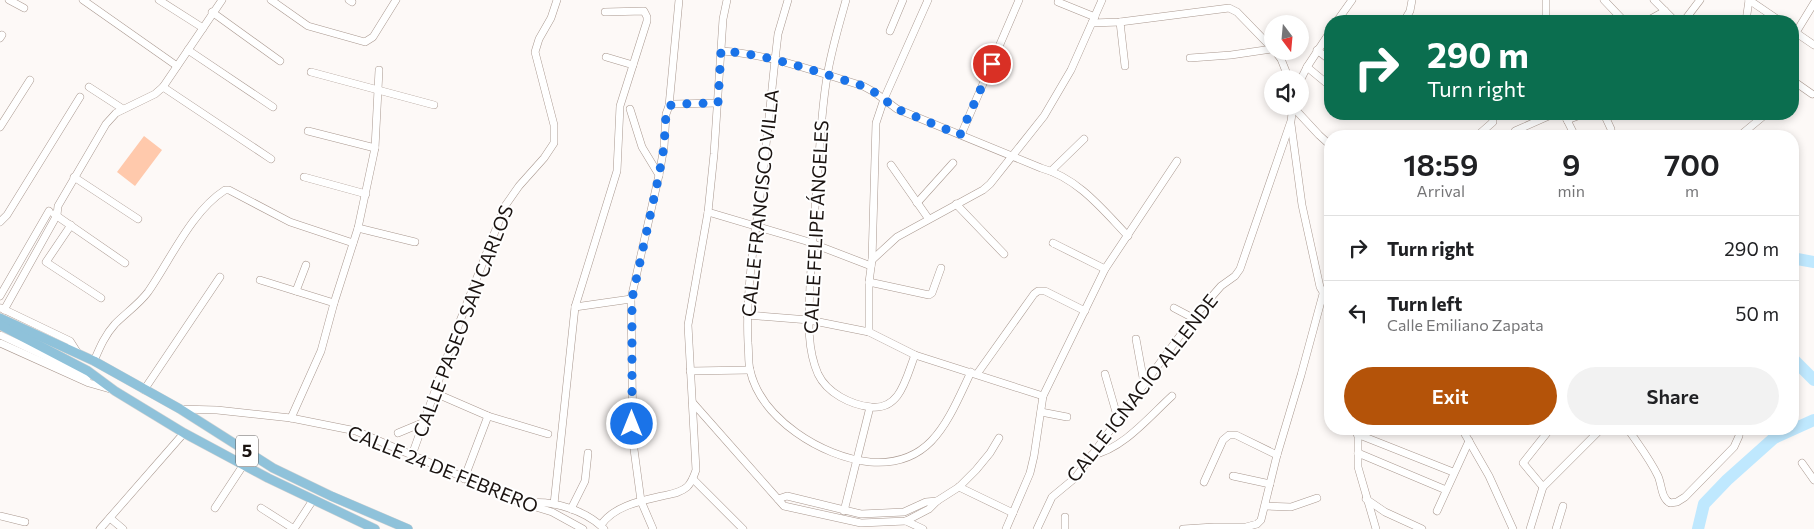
<!DOCTYPE html>
<meta charset="utf-8">
<style>
:root{--surface:#fff;--page:#f2f2f2;--text:#202124;--muted:#757577;--line:#e0e0e0;--accent:#b45309}
body{margin:0;font-family:Commissioner,sans-serif;background:var(--page);color:var(--text);height:100vh;display:flex;flex-direction:column;font-size:19px;white-space:nowrap}
*{box-sizing:border-box;margin:0}
p{font-size:16px;color:var(--muted)}
.icon{flex:none;width:28px;height:28px;fill:none;stroke:currentColor;stroke-width:2;stroke-linecap:round;stroke-linejoin:round}
.map{position:relative;flex:1;overflow:hidden}
.details{position:absolute;left:1324px;top:130px;width:475px;height:305px;display:flex;flex-direction:column;background:var(--surface);border-radius:20px;box-shadow:0 2px 8px #0003}
.details>*{flex:none}
.guide{position:absolute;left:1324px;top:15px;width:475px;height:105px;border-radius:20px;box-shadow:0 2px 8px #0003;background:#0b6e4f;color:#fff;overflow:hidden}
.needle{width:32px;rotate:164deg}
.controls{position:absolute;left:1264px;top:15px;display:grid;gap:10px}
.controls a{display:grid;place-items:center;width:45px;height:45px;border-radius:50%;background:var(--surface);box-shadow:0 2px 8px #0003;font-size:25px}
.pin{position:absolute;display:grid;place-items:center;width:42px;height:42px;color:#fff;margin:-21px;border:2px solid #fff;border-radius:50%;box-shadow:0 1px 5px #0007}
.me{position:absolute;width:55px;margin:-28px;rotate:0deg;stroke-linejoin:round;filter:drop-shadow(0 0 4px #0008)}
.turn{display:flex;align-items:center;gap:18px;height:105px;padding:0 20px;font-size:22px}
.turn .icon{width:65px;height:65px;stroke-width:2.5}
.turn b{display:block;font-size:35px;line-height:42px}
.eta{display:flex;justify-content:space-evenly;align-items:center;height:85px;text-align:center}
.eta b{font-size:30px;font-weight:600;line-height:35px}
.action{display:flex;gap:10px;margin-top:auto;padding:10px 20px}
.action a{flex:1;height:58px;border-radius:30px;background:var(--accent);color:#fff;font-size:20px;font-weight:600;line-height:58px;text-align:center}
.action a+a{background:var(--page);color:var(--text)}
ul{padding:0;list-style:none}
li{display:flex;align-items:center;gap:15px;height:65px;padding:0 20px;border-top:1px solid var(--line)}
li div{flex:1}
li b{display:block;font-size:19px}
li em{font-style:normal}
.map>svg:first-child{display:block}
</style>
<div class="map">
<svg width="1814" height="529" viewBox="0 0 1814 529">
<rect width="100%" height="100%" fill="#fdf9f7"/>
<path fill="#ffc9ac" d="M 144,136 L 162,150 L 135,186 L 117,172 Z"/>
<g fill="none" stroke-linecap="round" stroke-linejoin="round">
<g stroke="#bfe8fe" stroke-width="12">
<path d="M 1792,258 L 1814,262"/>
<path d="M 1792,358 L 1814,380"/>
<path d="M 1698,529 L 1704,504 L 1727,480 L 1774,438 L 1814,420"/>
</g>
<g stroke="#a9988f" stroke-width="8">
<g id="minor">
<path d="M 9,0 L 24,8"/>
<path d="M 83,0 L 177,66"/>
<path d="M 159,0 L 203,28"/>
<path d="M 271,0 L 308,26 L 365,42 L 373,37 L 396,0"/>
<path d="M 349,0 L 352,2"/>
<path d="M 788,0 L 778,34 L 775,60 C 769,116 764,171 756,226 C 751,265 746,304 748,343 C 749,352 748,362 750,370 C 761,419 822,457 870,462 C 932,467 948,420 971,372"/>
<path d="M 846,0 C 839,25 831,51 827,77 C 821,112 820,148 817,183 C 814,217 812,251 810,285 C 809,315 806,347 818,374 C 827,393 851,405 871,407 C 901,410 906,377 915,355"/>
<path d="M 1604,0 L 1624,21"/>
<path d="M 1654,0 L 1675,21"/>
<path d="M 1749,0 L 1780,21"/>
<path d="M 1058,2 L 1095,17"/>
<path d="M 212,12 L 280,61"/>
<path d="M 1337,21 L 1352,0"/>
<path d="M 1404,21 L 1410,11 L 1412,0"/>
<path d="M 1546,21 L 1546,0"/>
<path d="M 1647,21 L 1665,11"/>
<path d="M 1684,21 L 1700,0"/>
<path d="M 1746,21 L 1749,0"/>
<path d="M 1120,22 L 1125,66"/>
<path d="M 1092,23 L 1120,22 L 1229,8 L 1237,12 L 1272,48"/>
<path d="M 1792,30 L 1814,45"/>
<path d="M 890,31 L 903,0"/>
<path d="M 0,38 L 2,35"/>
<path d="M 1792,39 L 1814,3"/>
<path d="M 188,50 L 273,107"/>
<path d="M 1317,50 L 1330,60"/>
<path d="M 721,51 C 769,54 817,72 863,86 L 874,92 L 897,109 L 1041,168 C 1078,178 1103,210 1128,236"/>
<path d="M 1275,51 L 1281,59 L 1289,79"/>
<path d="M 606,57 L 633,65"/>
<path d="M 1190,58 L 1231,55 L 1272,49"/>
<path d="M 1307,67 L 1330,86"/>
<path d="M 311,72 L 434,105"/>
<path d="M 1792,80 L 1812,94"/>
<path d="M 1300,81 L 1307,67 L 1330,32"/>
<path d="M 89,87 L 123,109"/>
<path d="M 163,87 L 271,159"/>
<path d="M 669,106 L 674,104 L 718,103"/>
<path d="M 1293,107 L 1319,135 L 1330,145"/>
<path d="M 630,109 L 642,147 L 659,175"/>
<path d="M 1564,114 L 1575,136"/>
<path d="M 1604,114 L 1611,129"/>
<path d="M 1567,120 L 1583,114"/>
<path d="M 1291,124 L 1302,205 L 1320,287 L 1330,304"/>
<path d="M 0,127 L 30,80"/>
<path d="M 308,131 L 375,148"/>
<path d="M 1743,133 L 1766,114"/>
<path d="M 961,135 L 1019,0"/>
<path d="M 1477,136 L 1493,122 L 1492,114"/>
<path d="M 1514,136 L 1515,131 L 1553,114"/>
<path d="M 891,165 L 928,218"/>
<path d="M 1051,171 L 1084,139"/>
<path d="M 74,177 L 138,219"/>
<path d="M 304,177 L 366,194"/>
<path d="M 917,203 L 953,163"/>
<path d="M 956,204 L 1004,254"/>
<path d="M 708,212 L 806,241 L 871,266"/>
<path d="M 54,214 L 125,263"/>
<path d="M 0,222 L 7,215 L 80,97"/>
<path d="M 71,225 L 46,262 L 101,298"/>
<path d="M 358,228 L 415,242"/>
<path d="M 1053,243 L 1105,269"/>
<path d="M 872,260 L 897,237 L 983,190 L 990,184 L 1044,116 L 1071,70 L 1102,0"/>
<path d="M 260,280 L 334,303"/>
<path d="M 869,282 L 929,295 L 932,293 L 941,268"/>
<path d="M 296,291 L 306,265"/>
<path d="M 0,296 L 49,211"/>
<path d="M 575,307 L 631,299"/>
<path d="M 1,308 L 70,341 L 77,352"/>
<path d="M 1174,308 L 1193,318"/>
<path d="M 4,310 L 57,215 L 58,206 L 106,124 L 116,113 L 155,94 L 163,87 L 222,0"/>
<path d="M 747,315 L 809,320 L 869,332 L 915,355 L 1043,396"/>
<path d="M 869,332 L 869,282 L 872,260 L 876,123 L 884,99 L 928,0"/>
<path d="M 0,335 L 81,373 L 87,380"/>
<path d="M 1136,339 L 1144,383"/>
<path d="M 0,343 L 89,383 L 110,389"/>
<path d="M 94,361 C 100,347 105,335 115,324 C 126,313 139,304 148,292 C 171,259 191,212 225,190 L 229,190 L 290,222 L 353,243"/>
<path d="M 690,371 L 750,370"/>
<path d="M 977,374 L 1034,294 L 1038,291 L 1045,291 L 1085,311"/>
<path d="M 1105,374 L 1118,419"/>
<path d="M 144,390 L 220,277"/>
<path d="M 435,393 L 488,416 L 548,434"/>
<path d="M 693,403 L 784,506 L 861,523 L 906,521 L 929,509 L 937,501 L 959,487 L 976,470 L 990,453 L 999,438"/>
<path d="M 180,409 L 217,410 L 291,418 L 356,431 L 523,503 L 552,512 L 583,529"/>
<path d="M 1041,412 L 1067,417"/>
<path d="M 291,418 L 321,351 L 334,303 L 358,228 L 375,148 L 379,70"/>
<path d="M 1358,429 L 1358,467 L 1376,529"/>
<path d="M 1462,429 L 1489,476 L 1513,529"/>
<path d="M 1628,429 C 1638,444 1650,459 1658,476 C 1662,485 1661,498 1670,503 L 1677,502 L 1685,497 L 1734,447 L 1739,436 L 1740,429"/>
<path d="M 1695,429 L 1699,429"/>
<path d="M 398,433 L 422,423"/>
<path d="M 1357,434 L 1453,472"/>
<path d="M 1358,453 L 1446,490"/>
<path d="M 412,455 L 460,321 L 505,206 L 519,186 L 544,158 L 554,143 L 554,125 L 535,52 L 539,39 L 551,18 L 557,0"/>
<path d="M 1092,455 C 1122,450 1150,416 1172,396"/>
<path d="M 1802,463 L 1814,480"/>
<path d="M 1233,476 L 1270,484"/>
<path d="M 464,479 L 488,416"/>
<path d="M 693,479 L 743,529"/>
<path d="M 1204,482 L 1223,440 L 1229,435 L 1236,435 L 1277,455"/>
<path d="M 959,487 L 1013,513"/>
<path d="M 1543,487 L 1523,463 L 1550,429"/>
<path d="M 778,499 L 787,496 L 861,514 L 904,512 L 926,502 L 937,501"/>
<path d="M 1366,499 L 1385,512 L 1422,529"/>
<path d="M 529,503 C 553,500 587,511 604,529"/>
<path d="M 554,504 L 575,307 L 617,171 L 620,106 L 647,21 L 647,17 L 644,11 L 605,12"/>
<path d="M 1265,506 L 1291,507 L 1317,498"/>
<path d="M 215,508 L 244,464"/>
<path d="M 261,508 L 294,529 L 313,500"/>
<path d="M 571,509 L 585,481 L 588,453"/>
<path d="M 844,511 L 870,407"/>
<path d="M 1437,511 L 1469,441"/>
<path d="M 0,516 L 25,522"/>
<path d="M 110,518 L 123,529"/>
<path d="M 906,521 L 923,529"/>
<path d="M 601,525 C 614,506 640,501 662,496 C 671,494 680,493 687,487 C 692,482 694,476 696,470 L 688,325 L 708,212 L 714,154 L 723,19 L 727,0"/>
<path d="M 100,529 L 184,433"/>
<path d="M 653,529 L 641,501 L 633,442 L 631,299 L 659,175 L 664,147 L 666,114 L 669,106 L 679,0"/>
<path d="M 1006,529 L 1030,473 L 1034,456 L 1043,396 L 1105,269 L 1177,161"/>
<path d="M 1037,529 L 1052,497 L 1075,478 L 1193,318 L 1221,286 L 1235,276 L 1240,269 L 1291,121 L 1293,106"/>
<path d="M 1065,529 L 1065,517"/>
<path d="M 1183,529 L 1214,527 L 1246,527 L 1257,524 L 1261,520 L 1277,455 L 1301,375 L 1323,294"/>
<path d="M 1530,529 L 1543,487 L 1601,429"/>
<path d="M 1556,529 L 1563,506"/>
</g>
</g>
<g stroke="#d6d5d4" stroke-width="10">
<g id="major">
<path d="M 0,318 L 94,361 L 180,409 L 273,468 L 331,496 L 408,529"/>
<path d="M 0,325 L 88,371 L 115,391 L 184,433 L 268,478 L 375,529"/>
</g>
</g>
<use href="#minor" stroke="#fff" stroke-width="7"/>
<use href="#major" stroke="#8fc2da" stroke-width="9"/>
</g>
<g fill="none" stroke-linecap="round" stroke-linejoin="round">
<path stroke="#1a73e8" stroke-width="9" stroke-dasharray="0 16.2" d="M 632,424 L 632,299 L 659,175 L 664,147 L 666,114 L 669,106 L 674,104 L 718,103 L 721,51 C 769,54 817,72 863,86 L 874,92 L 897,109 L 960,135 L 992,64"/>
</g>
<g text-anchor="middle" stroke-width="4" stroke-linejoin="round" paint-order="stroke">
<rect fill="#fff" stroke="#5f5a58" stroke-width="1" x="236" y="435.5" width="22" height="31" rx="4"/>
<g font-size="18" font-weight="bold" fill="#1b1411">
<text x="247" y="457">5</text>
</g>
<g font-size="19" fill="#1b1411" stroke="#fff">
<text transform="translate(760 203) rotate(-84)" y="7">CALLE FRANCISCO VILLA</text>
<text transform="translate(816 227) rotate(-87)" y="7">CALLE FELIPE ÁNGELES</text>
<text transform="translate(463 321) rotate(-69)" y="7">CALLE PASEO SAN CARLOS</text>
<text transform="translate(1142 388) rotate(-52)" y="7">CALLE IGNACIO ALLENDE</text>
<text transform="translate(443 469) rotate(22)" y="7">CALLE 24 DE FEBRERO</text>
</g>
</g>
</svg>
<div class="controls">
<a><svg class="needle" viewBox="-14 -14 28 28"><path d="M0-13l5 13h-10z" fill="#e53935"/><path d="M0 13l5-13h-10z" fill="#757577"/></svg></a>
<a><svg class="icon" aria-label="sound" viewBox="0 0 24 24"><path d="M4 9h4l5-4v14l-5-4H4zM17 9q2 3 0 6"/></svg></a>
</div>
<div class="pin" style="left:992px;top:64px;background:#d93025"><svg class="icon" aria-label="arrive" viewBox="0 0 24 24"><path d="M6 21V4h12l-3 4 3 4H6"/></svg></div>
<svg class="me" style="left:632px;top:424px" viewBox="-20 -20 40 40"><circle r="17" fill="#1a73e8" stroke="#fff" stroke-width="3"/><path d="M0-11L8 9 0 5-8 9z" fill="#fff"/></svg>
<div class="guide">
<div class="turn"><svg class="icon" aria-label="right" viewBox="0 0 24 24"><path d="M7 20v-9h11M14 6l5 5-5 5"/></svg><div><b>290 m</b>Turn right</div></div>
</div>
<section class="details">
<div class="eta">
<div><b>18:59</b><p>Arrival</p></div>
<div><b>9</b><p>min</p></div>
<div><b>700</b><p>m</p></div>
</div>
<ul>
<li><svg class="icon" aria-label="right" viewBox="0 0 24 24"><path d="M7 20v-9h11M14 6l5 5-5 5"/></svg><div><b>Turn right</b></div><em>290 m</em></li>
<li><svg class="icon" aria-label="left" viewBox="0 0 24 24"><path d="M17 20v-9H6M10 6l-5 5 5 5"/></svg><div><b>Turn left</b><p>Calle Emiliano Zapata</p></div><em>50 m</em></li>
</ul>
<div class="action"><a>Exit</a><a>Share</a></div>
</section>
</div>
